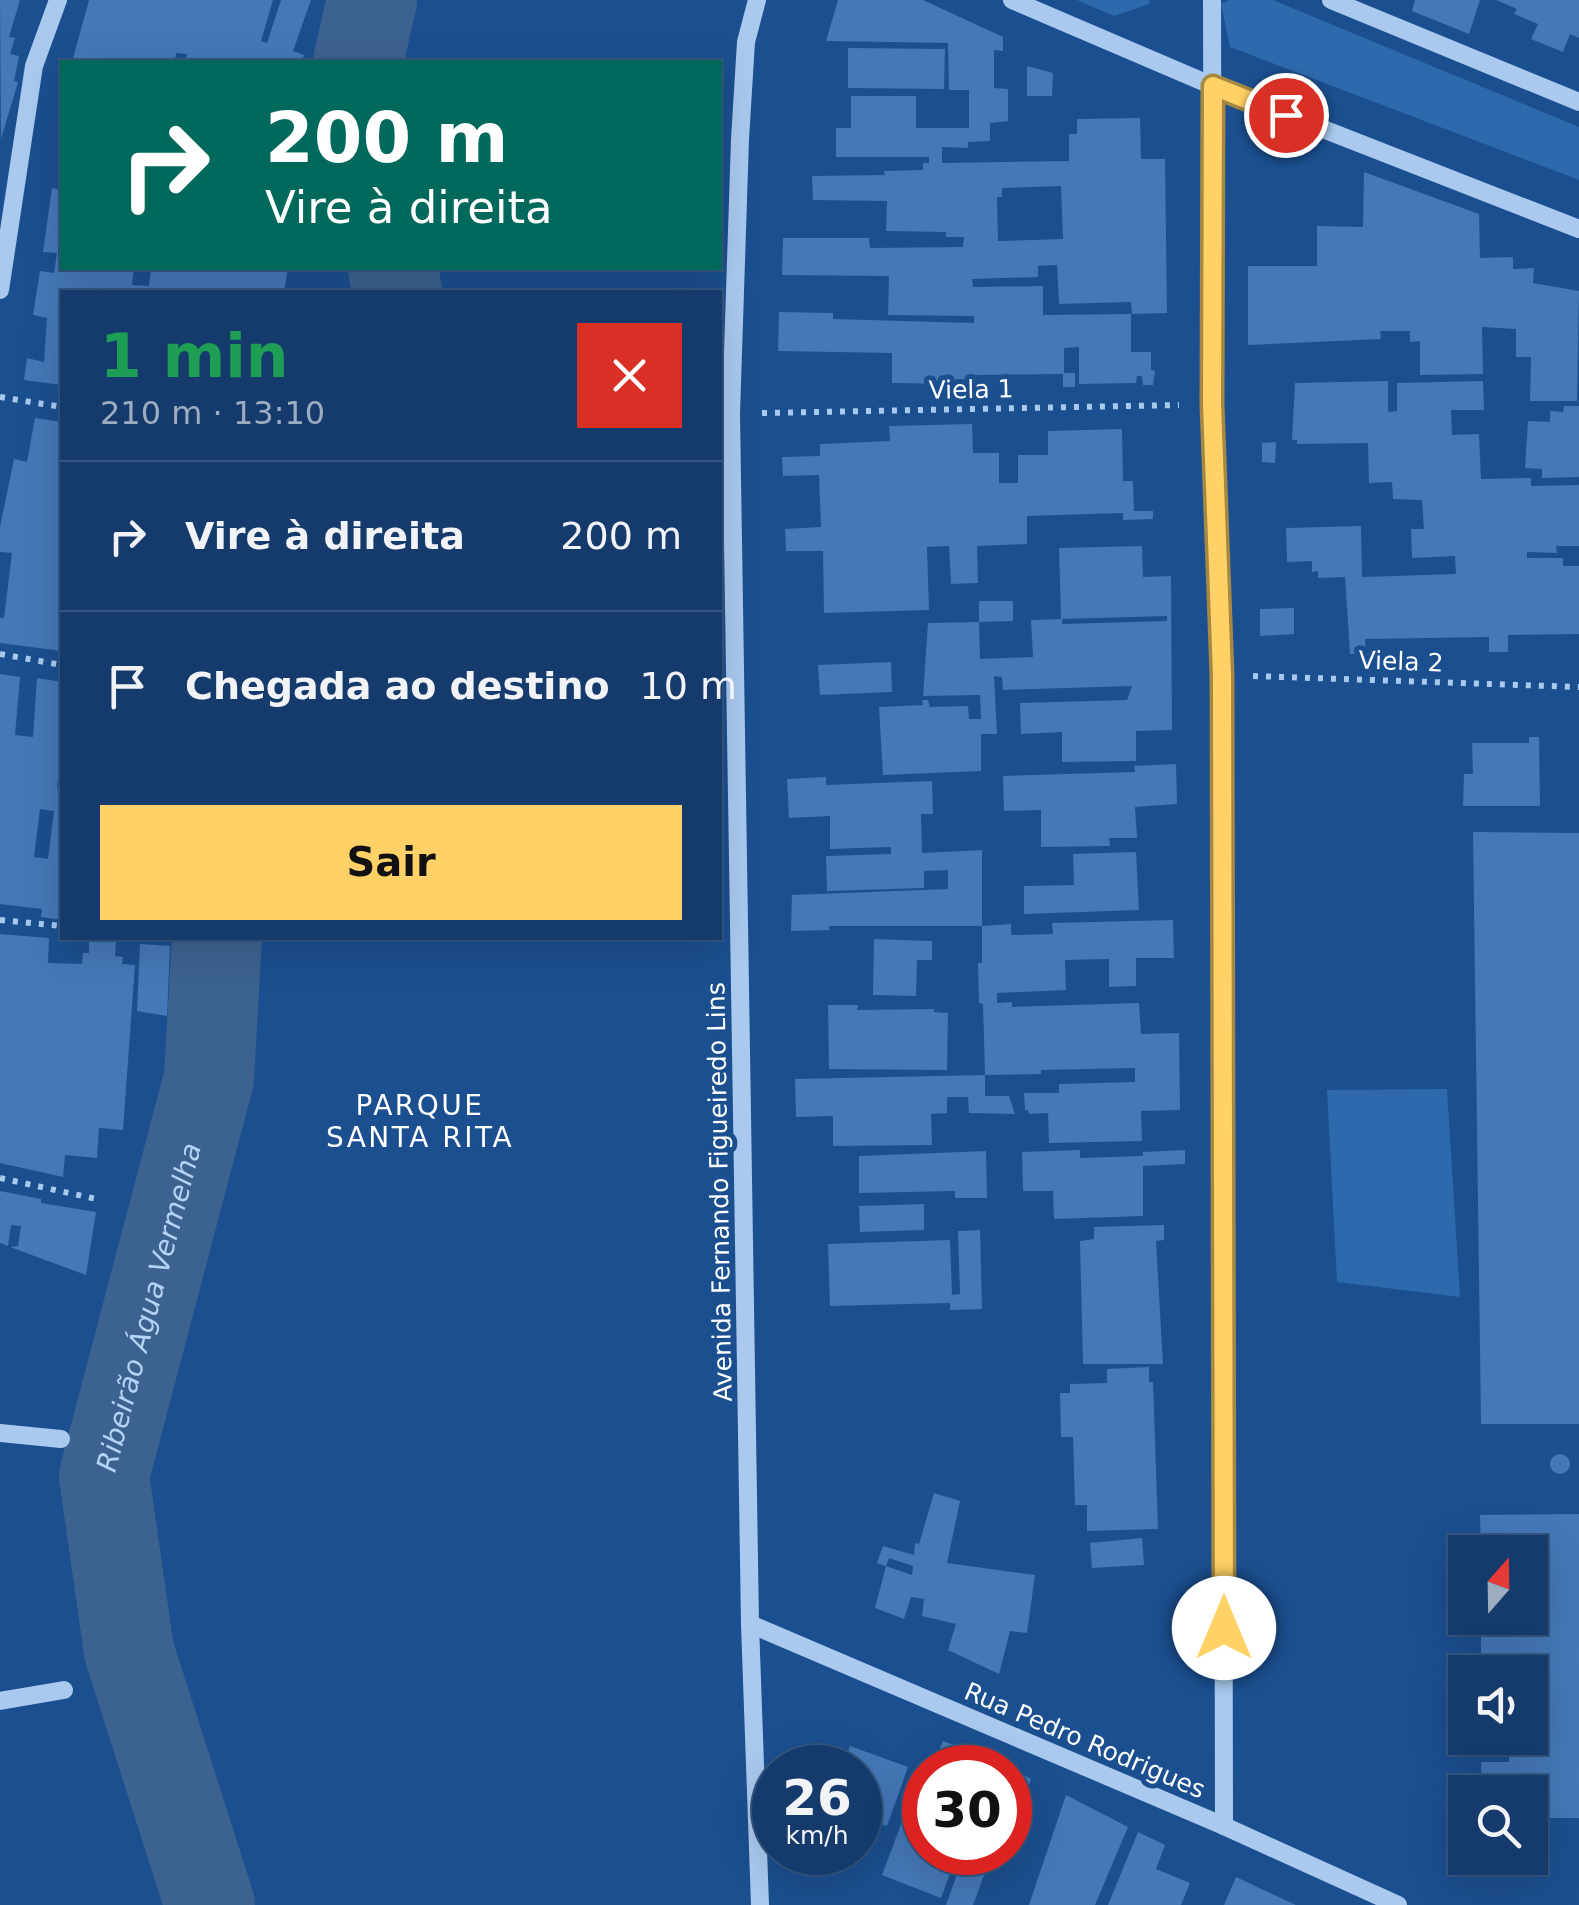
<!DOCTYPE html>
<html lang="pt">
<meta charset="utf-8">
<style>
:root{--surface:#143b6b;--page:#1d4271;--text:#f1f3f6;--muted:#9dadc1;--line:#33557e;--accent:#ffd166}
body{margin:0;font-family:"DejaVu Sans",sans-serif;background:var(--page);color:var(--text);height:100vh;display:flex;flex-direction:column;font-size:38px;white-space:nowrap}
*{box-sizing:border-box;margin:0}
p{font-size:32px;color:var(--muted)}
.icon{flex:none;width:55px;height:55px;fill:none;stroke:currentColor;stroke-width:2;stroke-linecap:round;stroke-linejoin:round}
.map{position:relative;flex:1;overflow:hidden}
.panel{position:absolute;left:60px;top:290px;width:662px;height:650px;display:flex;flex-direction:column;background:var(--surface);border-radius:0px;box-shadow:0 10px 40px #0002,0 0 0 2px var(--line)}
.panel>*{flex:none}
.banner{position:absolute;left:60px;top:60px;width:662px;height:210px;border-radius:0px;box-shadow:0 10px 40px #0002,0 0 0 2px var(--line);background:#00695c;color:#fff;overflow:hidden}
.needle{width:65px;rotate:20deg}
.buttons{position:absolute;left:1448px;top:1535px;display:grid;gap:20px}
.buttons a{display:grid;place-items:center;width:100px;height:100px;border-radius:0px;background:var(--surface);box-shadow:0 10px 40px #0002,0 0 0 2px var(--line);font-size:50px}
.speed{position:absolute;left:752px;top:1745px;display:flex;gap:20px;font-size:50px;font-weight:700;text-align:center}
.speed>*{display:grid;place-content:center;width:130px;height:130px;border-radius:50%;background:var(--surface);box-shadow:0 10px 40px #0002,0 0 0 2px var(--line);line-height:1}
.speed small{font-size:25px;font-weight:400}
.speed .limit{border:15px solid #d22;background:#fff;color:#111}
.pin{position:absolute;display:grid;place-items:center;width:85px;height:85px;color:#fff;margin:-42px;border:5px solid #fff;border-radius:50%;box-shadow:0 2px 10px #0007}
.me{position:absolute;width:110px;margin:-55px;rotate:0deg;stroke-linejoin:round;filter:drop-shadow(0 0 8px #0008)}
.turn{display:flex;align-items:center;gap:35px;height:210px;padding:0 40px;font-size:45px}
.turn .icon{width:130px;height:130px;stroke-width:2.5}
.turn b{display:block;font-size:70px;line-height:85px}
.round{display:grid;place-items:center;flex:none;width:105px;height:105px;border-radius:0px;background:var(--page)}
.head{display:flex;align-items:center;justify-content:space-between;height:170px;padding:0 40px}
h1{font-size:60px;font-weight:700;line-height:75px;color:#1e9e55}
.primary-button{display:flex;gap:20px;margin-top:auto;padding:20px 40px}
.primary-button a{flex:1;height:115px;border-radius:0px;background:var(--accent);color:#111;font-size:40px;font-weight:700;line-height:115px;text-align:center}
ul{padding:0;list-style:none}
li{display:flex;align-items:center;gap:30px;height:150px;padding:0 40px;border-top:2px solid var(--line)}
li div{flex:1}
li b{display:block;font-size:38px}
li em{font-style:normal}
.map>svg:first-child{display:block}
</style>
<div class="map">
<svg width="1579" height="1905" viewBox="0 0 1579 1905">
<rect width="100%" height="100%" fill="#1b4f8f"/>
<g fill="#2e69ad">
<path d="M 1077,0 L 1149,0 L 1149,4 L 1114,16 Z"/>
<path d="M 1229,0 L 1273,0 L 1579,127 L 1579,180 L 1230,47 L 1221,4 Z"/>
<path d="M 1447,1089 L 1460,1297 L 1337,1282 L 1327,1090 Z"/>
</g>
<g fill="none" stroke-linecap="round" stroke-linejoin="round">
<g stroke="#3c6290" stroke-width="90">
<path d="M 358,62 L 372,0"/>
<path d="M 393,268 L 397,292"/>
<path id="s1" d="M 210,1905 L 129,1651 L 104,1476 L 209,1078 L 217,938"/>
</g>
</g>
<g fill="#4478b7" fill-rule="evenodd">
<path d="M 0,0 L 20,0 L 9,37 L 15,38 L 10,54 L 19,56 L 14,81 L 18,82 L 1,139 Z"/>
<path d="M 89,0 L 273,0 L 261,41 L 267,43 L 281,0 L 311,0 L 293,51 L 304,55 L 302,62 L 185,62 L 187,54 L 176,53 L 175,62 L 72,62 Z"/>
<path d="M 838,0 L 923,0 L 1003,37 L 1003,51 L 994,50 L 994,88 L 1008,89 L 1008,121 L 990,123 L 990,141 L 968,142 L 968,148 L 942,147 L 942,163 L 1069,161 L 1069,134 L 1077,134 L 1077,119 L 1140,118 L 1141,159 L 1165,159 L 1167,313 L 1132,314 L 1131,302 L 1059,304 L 1057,265 L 1038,266 L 1038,277 L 972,279 L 973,287 L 1043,286 L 1043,315 L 1131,314 L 1131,352 L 1151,352 L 1151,370 L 1155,371 L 1153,385 L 1143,385 L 1142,376 L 1137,376 L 1136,383 L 1079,384 L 1079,347 L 1064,348 L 1064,373 L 1075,373 L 1075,387 L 1063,387 L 1063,374 L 975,375 L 976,391 L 951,391 L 951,384 L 892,383 L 892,353 L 778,351 L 779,312 L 833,313 L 833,319 L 974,323 L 974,316 L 888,315 L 889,276 L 782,275 L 783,238 L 869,238 L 870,248 L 963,247 L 964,237 L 946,237 L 946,232 L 886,231 L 887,201 L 813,200 L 812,176 L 885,175 L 884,171 L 923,170 L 923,163 L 929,163 L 929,157 L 836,157 L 836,128 L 851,128 L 851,96 L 916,96 L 916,128 L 969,128 L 969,90 L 949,90 L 948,43 L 826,41 ZM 1061,186 L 1063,239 L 998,241 L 997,197 L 1002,197 L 1002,188 Z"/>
<path d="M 1415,0 L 1480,0 L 1469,34 L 1412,11 Z"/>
<path d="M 1496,0 L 1579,0 L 1579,38 L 1570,34 L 1563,52 L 1531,39 L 1538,24 L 1514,14 L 1517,9 Z"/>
<path d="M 848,48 L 945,49 L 944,89 L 848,88 Z"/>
<path d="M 1027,66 L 1053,73 L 1052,96 L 1027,96 Z"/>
<path d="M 1364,172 L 1479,214 L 1480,258 L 1513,257 L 1513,269 L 1534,268 L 1533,283 L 1579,291 L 1577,401 L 1530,401 L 1531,357 L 1516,357 L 1516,329 L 1482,327 L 1483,374 L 1420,375 L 1420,341 L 1410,342 L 1410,331 L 1380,331 L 1381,339 L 1248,345 L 1248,266 L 1317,266 L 1317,226 L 1363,227 Z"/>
<path d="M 52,188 L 62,190 L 62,268 L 134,268 L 132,285 L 149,286 L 151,268 L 288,268 L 284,292 L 62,292 L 62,385 L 24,380 L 27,358 L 44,362 L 47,318 L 33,315 L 40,271 L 54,273 L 57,253 L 43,252 Z"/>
<path d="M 1388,381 L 1388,412 L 1397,411 L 1397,383 L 1483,381 L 1484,410 L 1451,410 L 1452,435 L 1479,434 L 1481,479 L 1531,478 L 1531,486 L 1579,485 L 1579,546 L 1556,546 L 1557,553 L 1527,552 L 1527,558 L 1563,558 L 1563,566 L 1579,566 L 1579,634 L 1508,635 L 1508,652 L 1489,652 L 1489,637 L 1365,639 L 1366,653 L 1350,654 L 1345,577 L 1318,578 L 1318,571 L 1312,572 L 1312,561 L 1287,562 L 1286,528 L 1361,526 L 1362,577 L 1456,574 L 1455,556 L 1412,558 L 1411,529 L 1424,529 L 1422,500 L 1393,499 L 1392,482 L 1369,483 L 1368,443 L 1297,444 L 1297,440 L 1292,440 L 1295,383 Z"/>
<path d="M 1564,406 L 1579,406 L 1579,477 L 1542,478 L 1542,469 L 1525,468 L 1528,421 L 1550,422 L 1550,411 L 1563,412 Z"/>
<path d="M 35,418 L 62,422 L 62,651 L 0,643 L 0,618 L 4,618 L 12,553 L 0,552 L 0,527 L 14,459 L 27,462 Z"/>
<path d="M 972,424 L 973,453 L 999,453 L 999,483 L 1018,483 L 1018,455 L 1048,455 L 1048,431 L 1122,429 L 1123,481 L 1133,481 L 1134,511 L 1153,511 L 1153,519 L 1123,520 L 1123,513 L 1027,516 L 1027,544 L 977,546 L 978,583 L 951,584 L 949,546 L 927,547 L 929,610 L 824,613 L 823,551 L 786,551 L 785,529 L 821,527 L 819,475 L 783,476 L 782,457 L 820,456 L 820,444 L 890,441 L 889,426 Z"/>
<path d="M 1276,442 L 1275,463 L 1262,462 L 1262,443 Z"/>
<path d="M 1142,546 L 1143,577 L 1171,576 L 1172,730 L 1136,731 L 1136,761 L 1062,762 L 1062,732 L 1021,734 L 1020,703 L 1127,700 L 1132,686 L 1003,690 L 1002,677 L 994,676 L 997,734 L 981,734 L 981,771 L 883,775 L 879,707 L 923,705 L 922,700 L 928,700 L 930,707 L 968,706 L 969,719 L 981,719 L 980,695 L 923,696 L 928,623 L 979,622 L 979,601 L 1013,601 L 1013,621 L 979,622 L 980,659 L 1033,657 L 1031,620 L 1062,619 L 1062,624 L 1167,621 L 1167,616 L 1061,619 L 1059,548 Z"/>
<path d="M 1294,608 L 1294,634 L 1260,636 L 1260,609 Z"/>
<path d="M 891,662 L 892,692 L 820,695 L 818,665 Z"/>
<path d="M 0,674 L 20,677 L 15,735 L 33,737 L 37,678 L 62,682 L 62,738 L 57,788 L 62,789 L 62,920 L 41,917 L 42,909 L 0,904 ZM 40,809 L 54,811 L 48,859 L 34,857 Z"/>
<path d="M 1529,737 L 1539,737 L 1540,806 L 1463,806 L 1464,774 L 1473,774 L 1472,743 L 1529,743 Z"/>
<path d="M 1176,764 L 1177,804 L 1135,807 L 1137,838 L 1109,838 L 1110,846 L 1041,847 L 1041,810 L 1004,811 L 1003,776 L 1135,772 L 1134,766 Z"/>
<path d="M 826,777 L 826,785 L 932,781 L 933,814 L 921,814 L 922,853 L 982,850 L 982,926 L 829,926 L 830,930 L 791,931 L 792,895 L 948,889 L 948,870 L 924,871 L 924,888 L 827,891 L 826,856 L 891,854 L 891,847 L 830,849 L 830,816 L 789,818 L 787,779 Z"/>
<path d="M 1473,832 L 1579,833 L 1579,1424 L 1481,1424 Z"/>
<path d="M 1136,852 L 1139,910 L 1024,914 L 1024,886 L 1074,885 L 1073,854 Z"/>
<path d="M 1173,920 L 1174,958 L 1136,958 L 1136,986 L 1109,987 L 1109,959 L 1065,960 L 1066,990 L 997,993 L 997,1003 L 1012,1002 L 1012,1007 L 1139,1003 L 1141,1034 L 1179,1033 L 1180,1110 L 1141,1111 L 1142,1141 L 1049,1143 L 1048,1113 L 1029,1114 L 1028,1110 L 1025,1110 L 1024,1093 L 1059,1093 L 1059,1084 L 1135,1082 L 1135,1068 L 1041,1070 L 1041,1074 L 985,1075 L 985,1096 L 1009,1096 L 1015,1114 L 969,1113 L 968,1097 L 947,1097 L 947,1113 L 931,1114 L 932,1145 L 833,1146 L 833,1116 L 796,1117 L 795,1079 L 985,1075 L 983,1004 L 979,1003 L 978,963 L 982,963 L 982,926 L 1011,924 L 1011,935 L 1053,934 L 1052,923 Z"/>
<path d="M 0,934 L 49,938 L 48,963 L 82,964 L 83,953 L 89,953 L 89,941 L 116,942 L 115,956 L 123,957 L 122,964 L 135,965 L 123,1130 L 99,1128 L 97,1158 L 65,1155 L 63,1177 L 0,1163 Z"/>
<path d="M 874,939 L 932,941 L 932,960 L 917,960 L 916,996 L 873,995 Z"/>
<path d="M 140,944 L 170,946 L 167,1016 L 137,1011 Z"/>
<path d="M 828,1005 L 858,1005 L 857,1010 L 934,1009 L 934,1012 L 948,1013 L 947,1070 L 829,1069 Z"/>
<path d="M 1080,1150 L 1080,1158 L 1143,1156 L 1143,1152 L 1185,1150 L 1185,1164 L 1143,1166 L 1143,1216 L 1054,1219 L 1053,1191 L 1023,1191 L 1022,1152 Z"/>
<path d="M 986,1151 L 987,1198 L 955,1198 L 955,1191 L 859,1193 L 859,1156 Z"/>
<path d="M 0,1191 L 41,1199 L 41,1203 L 96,1212 L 86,1275 L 10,1247 L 18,1246 L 21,1226 L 11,1225 L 8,1246 L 0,1243 Z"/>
<path d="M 924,1204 L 924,1230 L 860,1232 L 859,1206 Z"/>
<path d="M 1164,1225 L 1164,1240 L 1156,1241 L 1163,1364 L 1083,1364 L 1080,1241 L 1094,1239 L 1094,1227 Z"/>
<path d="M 980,1230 L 982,1309 L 950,1310 L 950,1303 L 830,1306 L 828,1244 L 950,1240 L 952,1295 L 960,1294 L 958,1231 Z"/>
<path d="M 1149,1367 L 1149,1382 L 1153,1382 L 1158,1529 L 1087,1531 L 1087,1505 L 1075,1505 L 1073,1437 L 1061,1437 L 1060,1393 L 1070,1393 L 1070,1384 L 1107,1383 L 1107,1369 Z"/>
<circle cx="1560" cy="1464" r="10"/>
<path d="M 934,1493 L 960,1501 L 947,1563 L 1035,1575 L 1027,1633 L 1010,1631 L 999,1674 L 948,1650 L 956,1624 L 922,1616 L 924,1599 L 911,1597 L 904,1619 L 875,1608 L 886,1566 L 912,1575 L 913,1566 L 889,1558 L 886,1566 L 877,1563 L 883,1546 L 914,1555 L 915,1543 L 919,1544 Z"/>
<path d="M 1579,1514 L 1579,1818 L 1530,1818 L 1530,1792 L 1482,1792 L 1481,1762 L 1509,1762 L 1509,1743 L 1494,1743 L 1494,1738 L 1530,1738 L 1530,1672 L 1481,1672 L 1481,1618 L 1530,1618 L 1530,1552 L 1481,1552 L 1480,1515 Z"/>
<path d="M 1142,1538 L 1144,1565 L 1092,1568 L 1090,1543 Z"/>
<path d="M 943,1741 L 963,1748 L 955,1768 L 931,1768 Z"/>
<path d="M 850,1746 L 908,1767 L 887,1826 L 873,1821 L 868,1834 L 860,1831 L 860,1768 L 820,1768 L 825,1754 L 844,1761 Z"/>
<path d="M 1010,1768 L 1031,1779 L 1010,1834 Z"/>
<path d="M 921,1771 L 925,1773 L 925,1852 L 958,1852 L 941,1898 L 882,1875 Z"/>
<path d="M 1066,1795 L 1128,1827 L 1095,1905 L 1029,1905 Z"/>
<path d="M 1138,1832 L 1165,1845 L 1156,1869 L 1190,1883 L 1181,1905 L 1108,1905 Z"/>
<path d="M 965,1852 L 1003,1852 L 1001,1859 L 991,1856 L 973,1905 L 946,1905 Z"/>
<path d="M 1236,1877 L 1270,1893 L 1296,1905 L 1224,1905 Z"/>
</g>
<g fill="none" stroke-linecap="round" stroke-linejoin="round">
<g stroke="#a9c9ee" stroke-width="6" stroke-dasharray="5 8" stroke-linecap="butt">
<path d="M 0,397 L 62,407"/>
<path d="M 762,413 L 1179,405"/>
<path d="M 0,654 L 62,665"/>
<path d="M 1253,676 L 1579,687"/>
<path d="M 0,920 L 62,926"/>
<path d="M 0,1178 L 101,1200"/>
</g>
<g stroke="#a9c9ee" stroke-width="18">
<path d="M 757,0 L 746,42 L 740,139 L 731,414 L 750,1624 L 760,1905"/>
<path d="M 1012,0 L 1213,86 L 1579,229"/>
<path d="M 1212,0 L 1213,404 L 1222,675 L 1224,1826"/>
<path d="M 1331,0 L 1579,102"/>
<path d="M 0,290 L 34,66 L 58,0"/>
<path d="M 0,1433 L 61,1439"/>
<path d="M 750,1624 L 1224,1826 L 1398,1905"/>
<path d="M 0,1701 L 64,1690"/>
</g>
</g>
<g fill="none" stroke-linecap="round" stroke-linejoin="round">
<g stroke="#a68842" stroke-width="25">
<path id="route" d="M 1224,1628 L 1222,675 L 1212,404 L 1213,86 L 1286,115"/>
</g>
<use href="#route" stroke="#ffd166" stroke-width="18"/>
</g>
<g text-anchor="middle" stroke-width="10" stroke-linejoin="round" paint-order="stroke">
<g font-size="25" fill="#fff" stroke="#1b4f8f">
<text transform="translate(971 389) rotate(-1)" y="9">Viela 1</text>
<text transform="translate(1401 661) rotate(2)" y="9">Viela 2</text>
<text transform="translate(719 1192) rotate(-91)" y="9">Avenida Fernando Figueiredo Lins</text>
<text transform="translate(1085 1740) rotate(23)" y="9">Rua Pedro Rodrigues</text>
</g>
<g font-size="28" letter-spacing="2.5" fill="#fff" stroke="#1b4f8f">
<text x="420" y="1115">PARQUE<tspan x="420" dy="32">SANTA RITA</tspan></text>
</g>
<g font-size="28" font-style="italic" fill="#b5d3f5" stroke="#1b4f8f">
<text dy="10" stroke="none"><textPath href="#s1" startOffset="618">Ribeirão Água Vermelha</textPath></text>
</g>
</g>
</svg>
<div class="buttons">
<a><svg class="needle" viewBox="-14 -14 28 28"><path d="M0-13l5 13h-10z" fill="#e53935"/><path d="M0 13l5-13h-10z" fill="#9dadc1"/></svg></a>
<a><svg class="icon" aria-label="sound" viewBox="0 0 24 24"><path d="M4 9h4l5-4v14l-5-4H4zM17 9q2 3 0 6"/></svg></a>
<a><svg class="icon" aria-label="search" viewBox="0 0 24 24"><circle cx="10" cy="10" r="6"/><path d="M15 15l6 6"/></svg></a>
</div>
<div class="speed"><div>26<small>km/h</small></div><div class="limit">30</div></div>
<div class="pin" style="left:1286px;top:115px;background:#d93025"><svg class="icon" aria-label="arrive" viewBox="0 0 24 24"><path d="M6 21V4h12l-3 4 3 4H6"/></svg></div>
<svg class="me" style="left:1224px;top:1628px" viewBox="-20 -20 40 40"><circle r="19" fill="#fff"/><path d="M0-13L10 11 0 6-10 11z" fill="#ffd166"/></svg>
<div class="banner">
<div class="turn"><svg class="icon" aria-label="right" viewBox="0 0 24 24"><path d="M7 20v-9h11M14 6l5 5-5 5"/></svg><div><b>200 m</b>Vire à direita</div></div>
</div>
<section class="panel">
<div class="head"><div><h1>1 min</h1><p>210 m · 13:10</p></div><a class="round" style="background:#d93025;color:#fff"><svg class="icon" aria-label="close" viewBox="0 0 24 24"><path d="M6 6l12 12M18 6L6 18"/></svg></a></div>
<ul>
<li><svg class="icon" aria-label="right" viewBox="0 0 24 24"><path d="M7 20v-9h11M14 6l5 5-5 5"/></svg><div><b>Vire à direita</b></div><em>200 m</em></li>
<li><svg class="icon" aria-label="arrive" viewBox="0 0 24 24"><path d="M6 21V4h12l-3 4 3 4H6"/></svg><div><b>Chegada ao destino</b></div><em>10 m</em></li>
</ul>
<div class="primary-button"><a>Sair</a></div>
</section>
</div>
